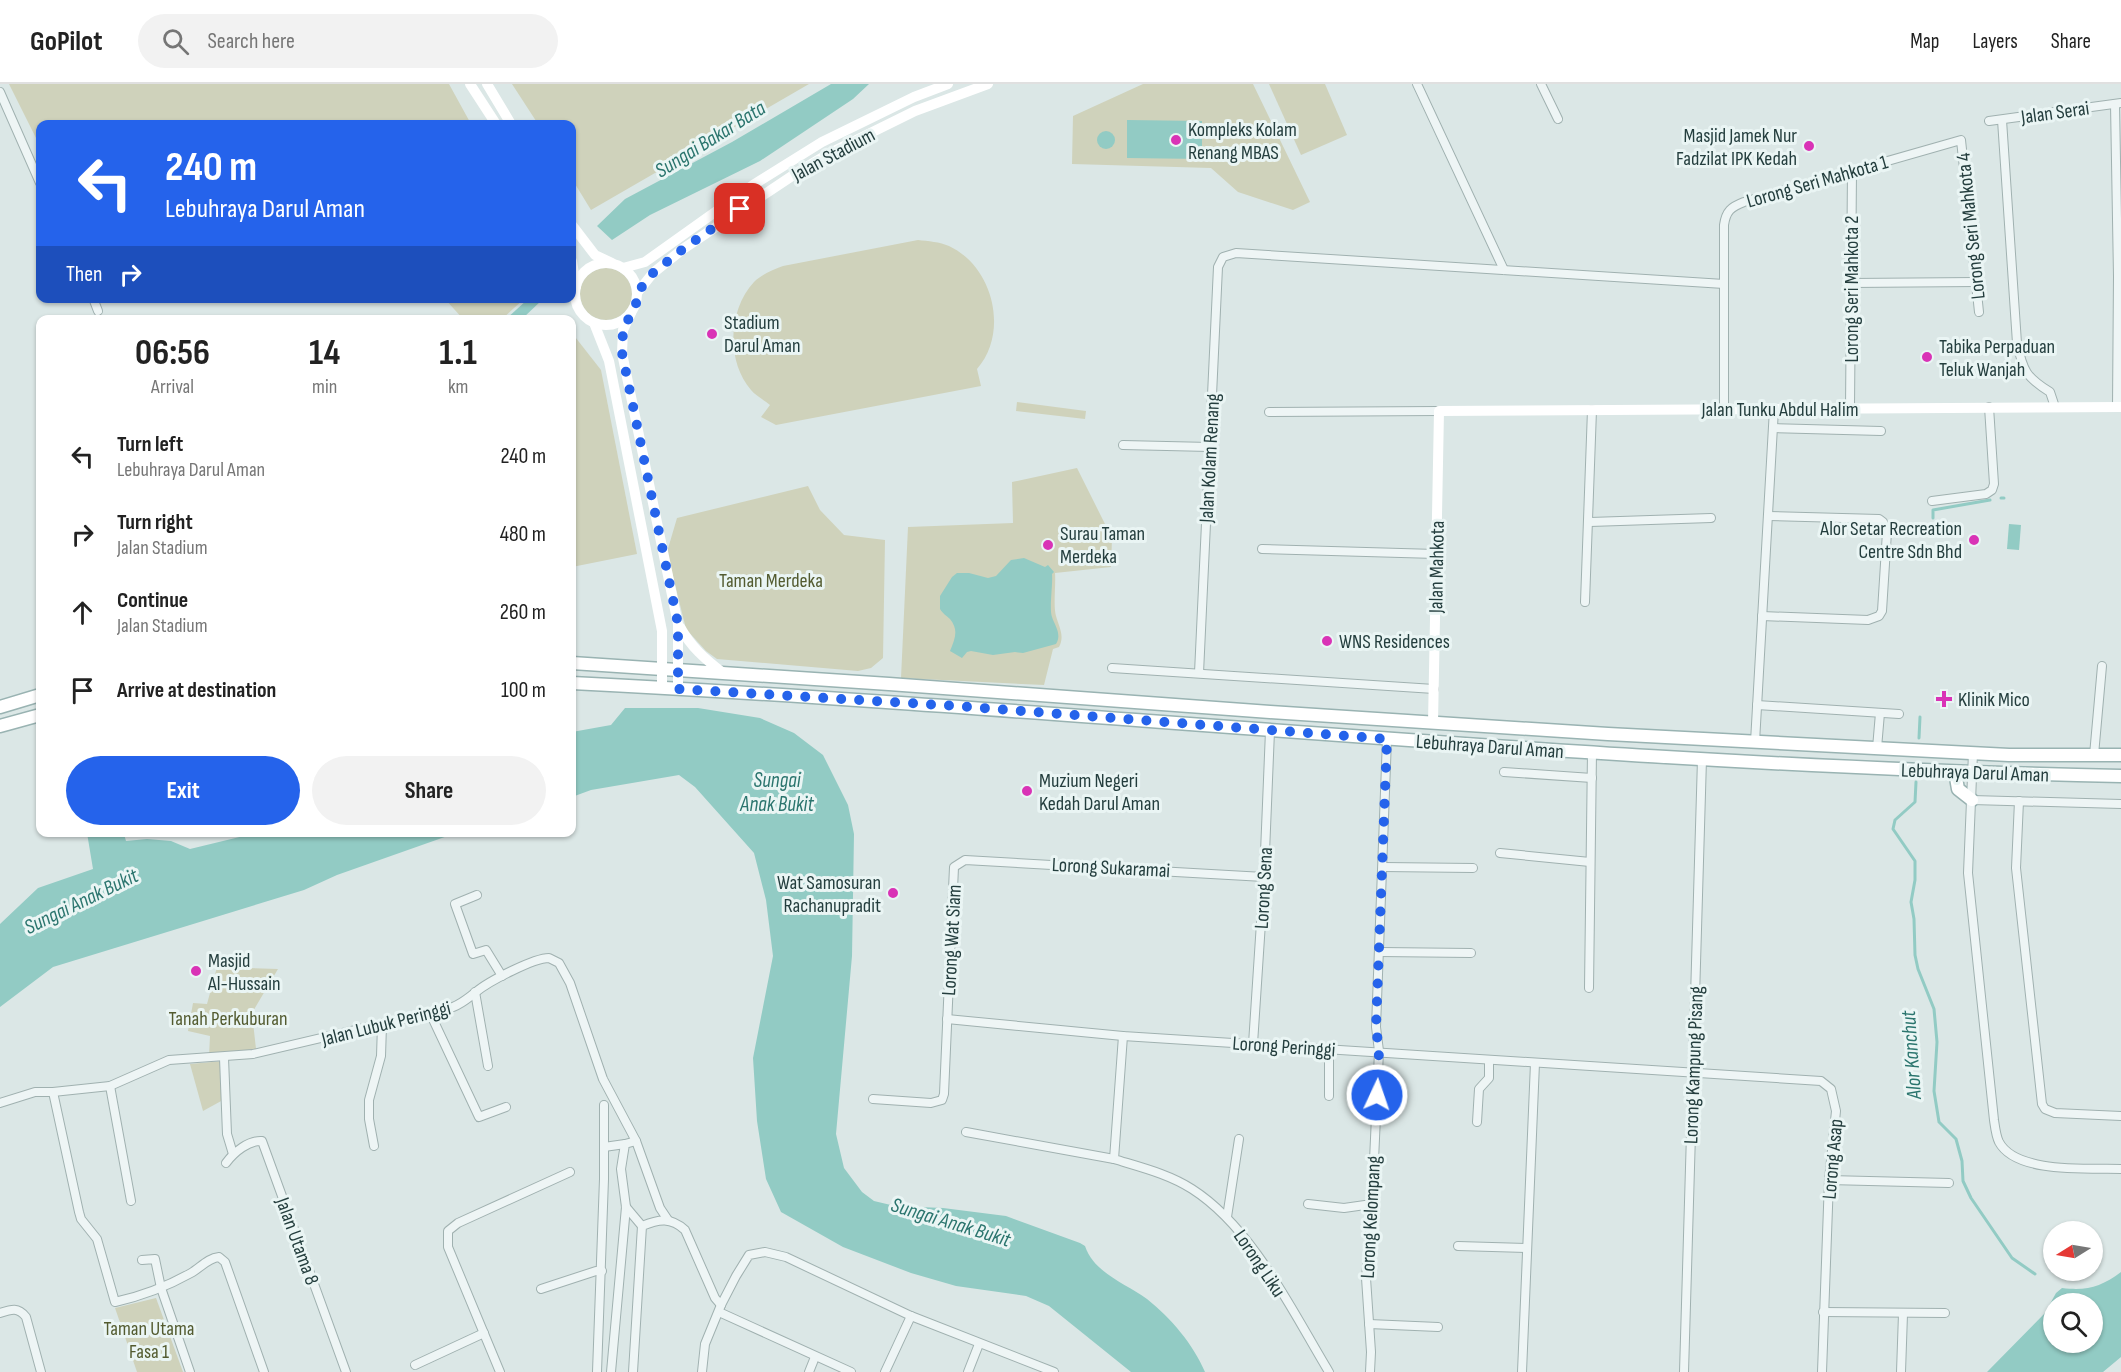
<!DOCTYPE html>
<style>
:root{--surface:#fff;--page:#f2f2f2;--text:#222;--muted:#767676;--line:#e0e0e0;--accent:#2563eb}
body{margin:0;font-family:"Sofia Sans Condensed",sans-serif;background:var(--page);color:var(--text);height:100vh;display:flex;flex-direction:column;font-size:22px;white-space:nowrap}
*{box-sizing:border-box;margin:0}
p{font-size:20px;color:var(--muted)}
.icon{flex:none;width:33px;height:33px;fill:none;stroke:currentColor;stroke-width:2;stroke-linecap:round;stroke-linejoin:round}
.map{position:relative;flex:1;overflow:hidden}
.side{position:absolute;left:36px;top:231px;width:540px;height:522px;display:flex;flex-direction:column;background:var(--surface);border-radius:12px;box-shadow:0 2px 4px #0004}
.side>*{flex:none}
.hud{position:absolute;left:36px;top:36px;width:540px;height:183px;border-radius:12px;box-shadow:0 2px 4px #0004;background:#2563eb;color:#fff;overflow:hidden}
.needle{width:39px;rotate:259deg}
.fabs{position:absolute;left:2043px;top:1137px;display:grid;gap:12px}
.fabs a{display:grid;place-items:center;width:60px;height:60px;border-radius:50%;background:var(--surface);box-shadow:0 2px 4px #0004;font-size:30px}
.pin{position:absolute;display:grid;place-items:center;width:51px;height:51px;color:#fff;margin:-26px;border-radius:12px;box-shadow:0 3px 9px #0006}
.me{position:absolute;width:66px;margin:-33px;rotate:3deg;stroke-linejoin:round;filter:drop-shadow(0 0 4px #0008)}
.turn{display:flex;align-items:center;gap:21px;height:126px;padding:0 30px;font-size:27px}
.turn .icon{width:78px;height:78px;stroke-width:2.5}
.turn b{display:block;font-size:42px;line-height:51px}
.then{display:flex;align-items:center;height:57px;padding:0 30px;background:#0003;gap:12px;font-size:22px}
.eta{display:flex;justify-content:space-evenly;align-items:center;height:102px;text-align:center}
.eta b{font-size:36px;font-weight:700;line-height:42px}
.button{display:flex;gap:12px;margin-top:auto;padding:12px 30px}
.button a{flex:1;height:69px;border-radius:36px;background:var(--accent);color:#fff;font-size:24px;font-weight:700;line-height:69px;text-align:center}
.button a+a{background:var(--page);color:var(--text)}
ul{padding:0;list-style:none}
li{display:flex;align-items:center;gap:18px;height:78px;padding:0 30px}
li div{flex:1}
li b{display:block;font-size:22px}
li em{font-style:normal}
header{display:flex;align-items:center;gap:36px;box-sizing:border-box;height:84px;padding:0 30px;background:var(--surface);border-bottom:2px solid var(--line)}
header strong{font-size:28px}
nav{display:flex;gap:33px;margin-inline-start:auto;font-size:21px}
.search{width:420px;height:54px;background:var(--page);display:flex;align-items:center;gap:15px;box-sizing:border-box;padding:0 21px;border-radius:33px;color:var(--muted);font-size:22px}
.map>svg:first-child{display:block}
</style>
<header>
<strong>GoPilot</strong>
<div class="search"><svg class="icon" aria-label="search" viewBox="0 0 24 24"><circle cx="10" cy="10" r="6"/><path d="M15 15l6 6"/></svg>Search here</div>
<nav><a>Map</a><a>Layers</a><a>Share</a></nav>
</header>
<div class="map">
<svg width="2121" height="1288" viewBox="0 0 2121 1288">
<rect width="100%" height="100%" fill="#dbe7e6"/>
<g fill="#cfd2bb">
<path d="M 9,0 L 449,0 L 471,40 L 40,40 L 40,62 Z"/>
<path d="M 512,0 L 809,0 L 591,126 L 572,95 L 572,40 L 538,40 Z"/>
<path d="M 1143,0 L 1253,0 L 1310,118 L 1293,126 L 1238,108 L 1211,84 L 1072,80 L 1073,32 Z"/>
<path d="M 1269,0 L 1325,0 L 1347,51 L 1301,71 Z"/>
<path d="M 918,156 C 928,157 940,158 949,162 C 994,183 1009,249 977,285 L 981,302 L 776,341 L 761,333 L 770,321 C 764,316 756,312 751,306 C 726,277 728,226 754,198 C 762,190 773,186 783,182 Z"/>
<circle cx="606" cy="210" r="26"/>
<path d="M 445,215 L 524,215 L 501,236 L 463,235 Z"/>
<path d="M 572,249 L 601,286 L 637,470 L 572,483 Z"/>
<path d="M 1017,318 L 1086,327 L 1085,335 L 1016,327 Z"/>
<path d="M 1077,384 L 1112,454 L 1111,483 L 1055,489 C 1056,501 1053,521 1056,532 C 1059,543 1065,552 1059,563 L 1053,565 L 1044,601 L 901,594 L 908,443 L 1013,439 L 1012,398 Z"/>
<path d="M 808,402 L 820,426 L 844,451 L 885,456 L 883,574 L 871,584 L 858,587 L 717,575 L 706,567 L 686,545 L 667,468 L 677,434 Z"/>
<path d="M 217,883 L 278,885 L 252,929 L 256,965 L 209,972 L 210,952 L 188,947 L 193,919 L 207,920 Z"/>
<path d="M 223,977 L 223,1016 L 203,1027 L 190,980 Z"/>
<path d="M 156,1214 L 183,1288 L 137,1288 L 115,1224 Z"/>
</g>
<g fill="#92cbc4" fill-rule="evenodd">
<path d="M 831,0 L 869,0 L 853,15 L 760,77 L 650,131 L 612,156 L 597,142 L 625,115 L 732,58 Z"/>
<path d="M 1127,36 L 1202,37 L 1202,75 L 1127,74 Z"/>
<circle cx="1106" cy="56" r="9"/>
<path d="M 528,215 L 543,215 L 522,235 L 506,235 Z"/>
<path d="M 2009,440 L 2021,441 L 2019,466 L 2007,465 Z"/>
<path d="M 1024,474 L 1045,483 L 1048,481 L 1054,488 L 1052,490 C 1053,501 1049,525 1052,533 C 1055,542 1062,550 1056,560 L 1023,569 L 1015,568 L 993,571 L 971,567 L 967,568 L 962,574 L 950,567 C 955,555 959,546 950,535 C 946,531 943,530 940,525 L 940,512 L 952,493 L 957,489 L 969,489 L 988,494 L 996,492 L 1011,476 Z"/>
<path d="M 625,624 L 698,624 L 760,634 L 794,649 L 823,671 L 848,721 L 854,750 L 852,872 L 836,1050 L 844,1084 L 862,1108 L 874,1117 L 895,1122 L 943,1124 L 1006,1132 L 1080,1159 L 1085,1162 C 1094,1189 1125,1199 1147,1215 C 1171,1234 1193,1260 1205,1288 L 1131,1288 L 1049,1222 L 1026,1212 L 956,1202 L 911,1189 L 843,1163 L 781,1128 L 766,1095 L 757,1037 L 753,974 L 773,872 L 766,816 L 754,769 L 695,703 L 679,691 L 591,706 L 572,713 L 572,648 L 611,641 Z"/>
<path d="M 87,749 L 117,749 L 118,751 L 124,750 L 126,757 L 147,755 L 171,757 L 190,765 L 256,749 L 456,749 L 337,791 L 304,806 L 53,883 L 0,923 L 0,840 L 38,804 L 93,785 Z"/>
<path d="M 2121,1188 L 2121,1273 L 2103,1288 L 1987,1288 L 2045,1229 L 2056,1209 L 2062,1204 C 2087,1207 2101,1203 2121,1188 ZM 2054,1220 L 2092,1220 L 2092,1258 L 2054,1258 Z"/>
</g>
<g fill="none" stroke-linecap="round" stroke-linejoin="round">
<g stroke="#92cbc4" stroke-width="3">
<path d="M 2001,414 L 2004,414"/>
<path d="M 1933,434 L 1933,426 L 1990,416"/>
<path d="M 1919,654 L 1920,633"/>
<path d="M 1916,698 L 1915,718 L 1895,736 L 1893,745 L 1915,777 L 1915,796 L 1911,818 L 1914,835 L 1915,871 L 1918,885 L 1934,925 L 1937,958 L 1934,1007 L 1939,1038 L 1956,1055 L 1962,1077 L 1963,1097 L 1971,1114 L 2012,1174 L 2035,1190"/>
</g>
<g stroke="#a0b1b0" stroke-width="10">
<g id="street">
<path d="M 1417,0 L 1504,186"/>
<path d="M 1541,0 L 1558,35"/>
<path d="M 0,8 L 40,99"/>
<path d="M 2115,20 L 2118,192 L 2117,323"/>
<path d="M 2002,36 L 2017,259 C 2023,287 2026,293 2050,308 L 2055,323"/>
<path d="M 1989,37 L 2121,19"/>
<path d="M 1851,199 L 1976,198"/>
<path d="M 93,214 L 98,227"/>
<path d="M 1850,324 L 1852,87"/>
<path d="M 1724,325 L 1724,141 C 1726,127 1731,123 1744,118 L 1961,56 L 1979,228"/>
<path d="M 1269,328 L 1439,327"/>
<path d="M 1773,344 L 1881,347"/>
<path d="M 1123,361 L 1210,363"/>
<path d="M 1932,417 L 1986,410 L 1992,406 L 1994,400 L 1989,323"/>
<path d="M 1590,438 L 1711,434"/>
<path d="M 1262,465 L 1436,470"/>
<path d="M 1585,518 L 1592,326"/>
<path d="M 1762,532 L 1868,536 L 1879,532 L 1882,527 L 1887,448 L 1883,438 L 1879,435 L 1768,432"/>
<path d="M 1112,584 L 1434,605"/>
<path d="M 1199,589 L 1218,183 L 1223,173 L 1236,169 L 1724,200"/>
<path d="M 1757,621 L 1899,630"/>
<path d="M 1755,658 L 1774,325"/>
<path d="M 1877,664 L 1880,629"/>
<path d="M 1973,669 L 1968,789 L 1994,1036 C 1995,1043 1996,1052 1999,1058 C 2016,1090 2089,1084 2121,1085"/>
<path d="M 2094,671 L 2102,582"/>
<path d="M 1504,688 L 1592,694"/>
<path d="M 1972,716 L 2121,720"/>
<path d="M 2019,717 L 2016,784 L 2042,1020 L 2045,1025 L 2055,1029 L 2121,1032"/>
<path d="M 1500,769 L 1590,778"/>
<path d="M 1383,783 L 1473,784"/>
<path d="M 477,811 L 455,820 L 473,870 L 486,866 L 502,892"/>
<path d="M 1380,868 L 1471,869"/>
<path d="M 1589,904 L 1592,668"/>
<path d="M 475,908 L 488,982"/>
<path d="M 430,929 L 479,1033 L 506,1023"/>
<path d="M 947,935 L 1123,952 L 1821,997 L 1831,1005 L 1836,1027 L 1829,1096 L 1822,1288"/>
<path d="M 1123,952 L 1114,1075 C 1140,1083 1169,1090 1192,1105 C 1253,1144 1292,1227 1329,1288"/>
<path d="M 1253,960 L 1264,793 L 1270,647"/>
<path d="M 224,974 L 227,1050 L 233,1070"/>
<path d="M 110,1002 L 131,1117"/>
<path d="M 53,1008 L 79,1128 L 81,1135 L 97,1155 L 115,1218 C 142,1212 166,1203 191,1189 C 200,1184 208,1174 219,1173 L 225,1178 L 264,1288"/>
<path d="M 1329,1012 L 1329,965"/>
<path d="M 873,1015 L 931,1019 L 942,1016 L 944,1010 L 954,783 L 965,776 L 1264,793"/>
<path d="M 0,1019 L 35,1008 L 53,1008 L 110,1002 L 169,976 L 253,970 L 453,923 C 463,919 468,914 476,908 C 489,897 534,874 549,874 L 559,879 L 570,899 L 603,995 L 636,1057 L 660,1124 L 668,1136"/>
<path d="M 1477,1038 L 1479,1005 L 1489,994 L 1489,976"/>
<path d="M 966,1048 L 1114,1075"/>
<path d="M 374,1062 L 369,1035 L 369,1016 L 381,972 L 382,941"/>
<path d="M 604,1063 L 625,1060"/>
<path d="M 226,1079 C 234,1068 249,1056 262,1057 L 346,1288"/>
<path d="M 1829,1096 L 1949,1099"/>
<path d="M 1308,1120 L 1344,1124 L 1372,1120"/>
<path d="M 626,1123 L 642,1142"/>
<path d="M 1227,1133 L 1239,1055"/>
<path d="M 1458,1162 L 1527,1164"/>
<path d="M 142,1176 L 155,1175 L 161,1204 L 190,1288"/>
<path d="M 541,1205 L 596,1187 L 602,1187"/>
<path d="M 719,1228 L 851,1288"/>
<path d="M 1823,1228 L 1945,1229"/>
<path d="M 0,1229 C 12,1225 18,1223 26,1233 L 41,1288"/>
<path d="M 1369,1240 L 1438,1243"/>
<path d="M 415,1281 L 484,1249"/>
<path d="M 500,1288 L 448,1163 L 448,1147 L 458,1139 L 570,1088"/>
<path d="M 597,1288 L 604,1095 L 604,1021"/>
<path d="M 611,1288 L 626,1123 L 621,1085 L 625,1060 L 636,1057"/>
<path d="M 633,1288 L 642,1142 C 659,1135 671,1133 685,1146 L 715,1214 L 721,1221"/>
<path d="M 702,1288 L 705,1260 L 721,1221 L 736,1192 L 749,1171 L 765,1168 L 786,1173 L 911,1232 L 1054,1288"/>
<path d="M 809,1288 L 815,1273"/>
<path d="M 885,1288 L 911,1232"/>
<path d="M 968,1288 L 979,1260"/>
<path d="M 1370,1288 L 1371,1268 L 1366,1194 L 1372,1120 L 1379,967 L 1376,943 L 1387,655"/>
<path d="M 1522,1288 L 1535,979"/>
<path d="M 1684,1288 L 1702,675"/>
<path d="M 1901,1288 L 1903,1230"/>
</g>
</g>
<g stroke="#99b3b2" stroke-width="15">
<g id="primary">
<path d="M 572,579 L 889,600 L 1270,628 L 1608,650 L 2009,671 L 2121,671"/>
<path d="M 572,599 C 1088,625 1603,682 2121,692"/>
<path d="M 0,623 L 40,611"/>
<path d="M 0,642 L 40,631"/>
<path d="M 1955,688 L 1958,705 L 1972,716"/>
</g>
</g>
<use href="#street" stroke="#eef5f5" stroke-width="8"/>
<g stroke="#fff" stroke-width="10">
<path d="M 470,0 L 496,40"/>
<path d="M 487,0 L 511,40"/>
<path d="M 572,141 L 595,171 L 612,179"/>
<path d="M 572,177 L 576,203"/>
<circle cx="606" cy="210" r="31"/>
<path d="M 623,184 L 645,178 L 753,101 L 822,58 L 914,13 L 948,0"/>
<path d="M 637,209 L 653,189 L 683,165 L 798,88 L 828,70 L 915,27 L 988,0"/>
<path d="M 631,229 L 623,246 L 622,269 L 678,540 L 678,605"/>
<path d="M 594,239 L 609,277 L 662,547 L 662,603"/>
<path d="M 680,543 C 691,563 705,575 723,589"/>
<path d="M 1433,639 L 1439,327 L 2121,323"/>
</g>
<use href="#primary" stroke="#fff" stroke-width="12"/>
</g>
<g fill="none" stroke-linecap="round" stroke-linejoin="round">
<path stroke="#2563eb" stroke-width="10" stroke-dasharray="0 18" d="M 740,125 L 683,165 L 653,189 L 637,209 L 636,220 L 623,246 L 622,269 L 678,540 L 678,605 L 957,622 L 1387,655 L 1376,943 L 1379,967 L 1377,1011"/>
</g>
<g fill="#d933b6" stroke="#eaf5f4" stroke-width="2">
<circle cx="1176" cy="56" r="6"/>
<circle cx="1809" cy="62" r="6"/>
<circle cx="712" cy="250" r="6"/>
<circle cx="1927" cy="273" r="6"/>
<circle cx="1974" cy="456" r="6"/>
<circle cx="1048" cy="461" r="6"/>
<circle cx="1327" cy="557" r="6"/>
<path d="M1941 606h6v6h6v6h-6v6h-6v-6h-6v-6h6z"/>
<circle cx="1027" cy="707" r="6"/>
<circle cx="893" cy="809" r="6"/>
<circle cx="196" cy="887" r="6"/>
</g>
<g text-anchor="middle" stroke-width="6" stroke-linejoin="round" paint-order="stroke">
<g font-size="20" fill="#243e3e" stroke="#eaf5f4">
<text transform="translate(2055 28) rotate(-8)" y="7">Jalan Serai</text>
<text transform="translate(833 70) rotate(-28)" y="7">Jalan Stadium</text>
<text transform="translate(1817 97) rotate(-16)" y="7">Lorong Seri Mahkota 1</text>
<text transform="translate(1970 142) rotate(-96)" y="7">Lorong Seri Mahkota 4</text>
<text transform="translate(1851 205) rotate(-90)" y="7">Lorong Seri Mahkota 2</text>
<text x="1780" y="332">Jalan Tunku Abdul Halim</text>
<text transform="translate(1209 374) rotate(-87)" y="7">Jalan Kolam Renang</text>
<text transform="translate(1436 483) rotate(-89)" y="7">Jalan Mahkota</text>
<text transform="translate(1490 662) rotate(4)" y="7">Lebuhraya Darul Aman</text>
<text transform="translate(1975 688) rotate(2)" y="7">Lebuhraya Darul Aman</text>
<text transform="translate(1111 783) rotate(3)" y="7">Lorong Sukaramai</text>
<text transform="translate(1263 804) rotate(-87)" y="7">Lorong Sena</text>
<text transform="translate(951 856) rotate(-87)" y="7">Lorong Wat Siam</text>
<text transform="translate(386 939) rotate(-14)" y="7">Jalan Lubuk Peringgi</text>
<text transform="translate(1284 962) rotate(4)" y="7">Lorong Peringgi</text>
<text transform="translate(1693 981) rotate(-88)" y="7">Lorong Kampung Pisang</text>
<text transform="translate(1832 1075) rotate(-85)" y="7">Lorong Asap</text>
<text transform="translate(1370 1133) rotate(-87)" y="7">Lorong Kelompang</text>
<text transform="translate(298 1157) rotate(70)" y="7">Jalan Utama 8</text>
<text transform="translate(1260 1179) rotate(56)" y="7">Lorong Liku</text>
</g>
<g font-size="20" fill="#243e3e" stroke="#eaf5f4" text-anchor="start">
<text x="1188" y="52">Kompleks Kolam<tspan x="1188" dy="23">Renang MBAS</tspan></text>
<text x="1797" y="58" text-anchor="end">Masjid Jamek Nur<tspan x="1797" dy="23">Fadzilat IPK Kedah</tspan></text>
<text x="724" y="245">Stadium<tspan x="724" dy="23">Darul Aman</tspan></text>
<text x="1939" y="269">Tabika Perpaduan<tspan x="1939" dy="23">Teluk Wanjah</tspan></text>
<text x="1962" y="451" text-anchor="end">Alor Setar Recreation<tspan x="1962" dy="23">Centre Sdn Bhd</tspan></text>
<text x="1060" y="456">Surau Taman<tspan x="1060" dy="23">Merdeka</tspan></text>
<text x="1339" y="564">WNS Residences</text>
<text x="1958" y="622">Klinik Mico</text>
<text x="1039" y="703">Muzium Negeri<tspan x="1039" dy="23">Kedah Darul Aman</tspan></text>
<text x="881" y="805" text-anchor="end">Wat Samosuran<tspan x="881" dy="23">Rachanupradit</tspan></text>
<text x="208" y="883">Masjid<tspan x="208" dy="23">Al-Hussain</tspan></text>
</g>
<g font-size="20" fill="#535b30" stroke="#eaf5f4">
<text x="771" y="503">Taman Merdeka</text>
<text x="228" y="941">Tanah Perkuburan</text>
<text x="149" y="1251">Taman Utama<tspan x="149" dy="23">Fasa 1</tspan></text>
</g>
<g font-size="21" font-style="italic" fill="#2b756e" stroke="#eaf5f4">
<text transform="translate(710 55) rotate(-32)" y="7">Sungai Bakar Bata</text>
<text x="777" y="703">Sungai<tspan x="777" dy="24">Anak Bukit</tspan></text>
<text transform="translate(81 817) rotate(-26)" y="7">Sungai Anak Bukit</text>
<text transform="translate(1911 971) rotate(-94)" y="7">Alor Kanchut</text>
<text transform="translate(951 1138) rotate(17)" y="7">Sungai Anak Bukit</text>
</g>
</g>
</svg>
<div class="fabs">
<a><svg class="needle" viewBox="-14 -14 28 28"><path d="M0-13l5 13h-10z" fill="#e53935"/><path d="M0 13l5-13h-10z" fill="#767676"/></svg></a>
<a><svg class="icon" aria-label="search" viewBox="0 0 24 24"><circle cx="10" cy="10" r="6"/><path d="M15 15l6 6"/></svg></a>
</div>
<div class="pin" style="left:740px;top:125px;background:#d93025"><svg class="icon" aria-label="arrive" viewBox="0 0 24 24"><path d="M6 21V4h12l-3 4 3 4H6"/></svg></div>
<svg class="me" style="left:1377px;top:1011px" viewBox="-20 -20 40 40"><circle r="17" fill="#2563eb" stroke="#fff" stroke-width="3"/><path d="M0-11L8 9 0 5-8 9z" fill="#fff"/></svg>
<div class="hud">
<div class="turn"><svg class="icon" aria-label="left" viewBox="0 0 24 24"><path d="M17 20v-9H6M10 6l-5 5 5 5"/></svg><div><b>240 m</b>Lebuhraya Darul Aman</div></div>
<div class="then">Then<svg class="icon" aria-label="right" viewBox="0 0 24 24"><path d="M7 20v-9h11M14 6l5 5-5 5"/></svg></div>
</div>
<section class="side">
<div class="eta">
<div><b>06:56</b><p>Arrival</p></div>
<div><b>14</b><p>min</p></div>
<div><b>1.1</b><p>km</p></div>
</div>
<ul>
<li><svg class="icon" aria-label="left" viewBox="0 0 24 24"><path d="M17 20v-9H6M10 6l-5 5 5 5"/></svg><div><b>Turn left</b><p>Lebuhraya Darul Aman</p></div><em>240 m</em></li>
<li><svg class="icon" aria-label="right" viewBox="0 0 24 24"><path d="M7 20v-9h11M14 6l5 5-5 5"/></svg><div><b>Turn right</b><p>Jalan Stadium</p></div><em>480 m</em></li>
<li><svg class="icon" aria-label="ahead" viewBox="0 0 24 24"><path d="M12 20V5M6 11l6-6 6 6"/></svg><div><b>Continue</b><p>Jalan Stadium</p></div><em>260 m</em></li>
<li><svg class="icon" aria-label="arrive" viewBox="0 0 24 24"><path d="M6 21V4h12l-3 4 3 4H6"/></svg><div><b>Arrive at destination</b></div><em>100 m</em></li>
</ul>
<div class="button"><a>Exit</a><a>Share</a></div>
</section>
</div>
